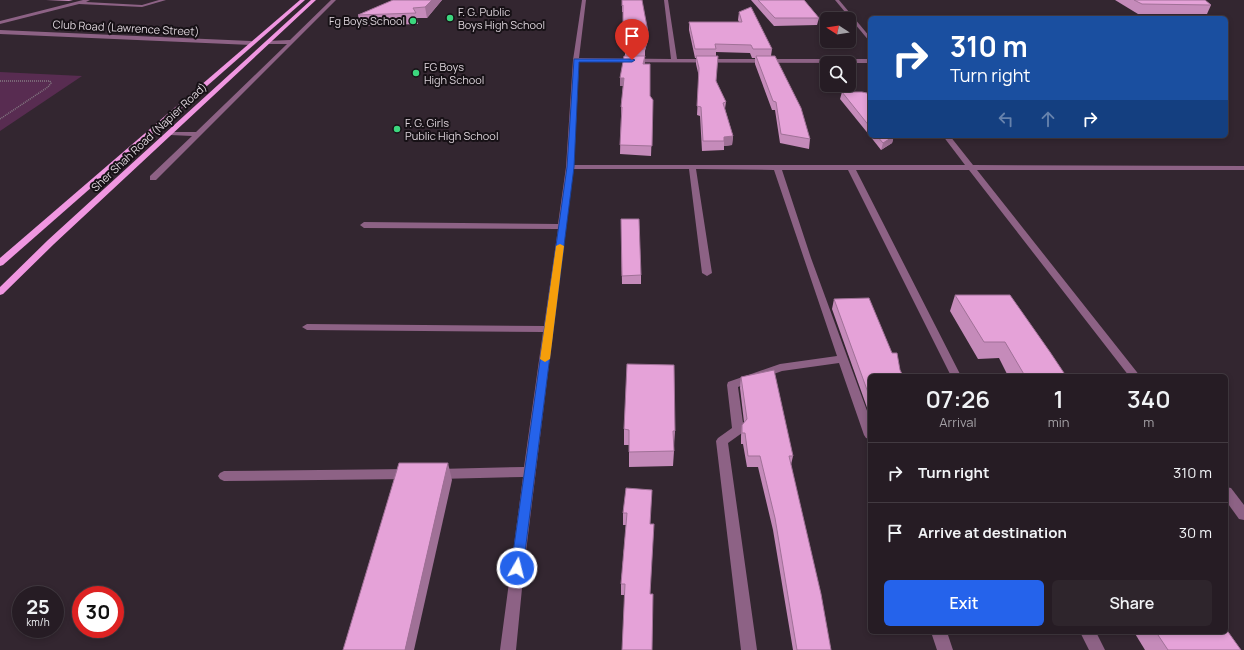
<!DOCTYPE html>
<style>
:root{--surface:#261c24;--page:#2e252c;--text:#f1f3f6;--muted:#a4a1a6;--line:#423a41;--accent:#2563eb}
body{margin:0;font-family:Manrope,sans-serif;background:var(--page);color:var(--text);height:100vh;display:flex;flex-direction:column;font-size:15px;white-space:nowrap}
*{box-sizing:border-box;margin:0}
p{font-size:13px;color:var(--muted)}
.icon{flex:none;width:22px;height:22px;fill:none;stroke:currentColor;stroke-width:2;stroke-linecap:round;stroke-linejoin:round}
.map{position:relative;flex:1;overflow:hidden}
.sheet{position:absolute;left:868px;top:374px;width:360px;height:260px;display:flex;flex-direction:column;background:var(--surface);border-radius:6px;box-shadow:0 2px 6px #0003,0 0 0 1px var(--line)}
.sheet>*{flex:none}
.top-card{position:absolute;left:868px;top:16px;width:360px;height:122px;border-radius:6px;box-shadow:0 2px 6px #0003,0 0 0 1px var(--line);background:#1a4fa0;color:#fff;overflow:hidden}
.needle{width:26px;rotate:282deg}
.tools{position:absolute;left:820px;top:12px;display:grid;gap:8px}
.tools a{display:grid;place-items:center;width:36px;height:36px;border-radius:6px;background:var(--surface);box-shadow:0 2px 6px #0003,0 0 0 1px var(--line);font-size:20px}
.speed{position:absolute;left:12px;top:586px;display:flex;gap:8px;font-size:20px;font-weight:700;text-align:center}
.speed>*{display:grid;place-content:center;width:52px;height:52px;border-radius:50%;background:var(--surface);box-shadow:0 2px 6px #0003,0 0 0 1px var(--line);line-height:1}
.speed small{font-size:10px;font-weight:400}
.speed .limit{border:6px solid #d22;background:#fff;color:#111}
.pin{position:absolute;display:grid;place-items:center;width:34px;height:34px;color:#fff;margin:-41px -17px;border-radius:50% 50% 50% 0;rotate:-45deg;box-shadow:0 0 4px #0007}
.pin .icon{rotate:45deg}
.me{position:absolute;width:44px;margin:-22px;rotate:8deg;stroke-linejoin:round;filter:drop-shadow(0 0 3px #0008)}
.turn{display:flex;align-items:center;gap:14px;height:84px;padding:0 16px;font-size:18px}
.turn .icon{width:52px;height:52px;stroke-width:2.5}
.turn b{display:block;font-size:28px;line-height:34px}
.lanes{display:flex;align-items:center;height:38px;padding:0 16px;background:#0003;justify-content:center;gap:20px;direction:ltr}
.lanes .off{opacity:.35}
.eta{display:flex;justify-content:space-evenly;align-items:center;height:68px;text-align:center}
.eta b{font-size:24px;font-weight:600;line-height:28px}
.action{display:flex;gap:8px;margin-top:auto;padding:8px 16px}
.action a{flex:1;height:46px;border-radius:6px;background:var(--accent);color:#fff;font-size:16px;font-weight:600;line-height:46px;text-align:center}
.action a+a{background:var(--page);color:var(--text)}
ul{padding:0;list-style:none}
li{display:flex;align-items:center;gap:12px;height:60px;padding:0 16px;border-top:1px solid var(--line)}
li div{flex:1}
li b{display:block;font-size:15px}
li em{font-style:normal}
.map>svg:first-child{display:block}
</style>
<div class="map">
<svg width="1244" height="650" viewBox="0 0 1244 650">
<rect width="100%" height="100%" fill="#332630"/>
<path fill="#582c51" d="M 0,72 L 82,76 L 0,131 Z"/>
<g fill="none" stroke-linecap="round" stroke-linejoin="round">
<path stroke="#847982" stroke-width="1.5" stroke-dasharray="1 1" stroke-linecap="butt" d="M 0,81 L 50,81 L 51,83 L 48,87 L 0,119"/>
<g fill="#8d6285" fill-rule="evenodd">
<path d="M 83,0 L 90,0 L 86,2 L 142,5 L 159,0 L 166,0 L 142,7 L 79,4 L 0,24 L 0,21 Z"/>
<path d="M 331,0 L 336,0 L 156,180 L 150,180 L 150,176 L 192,136 L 170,135 L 168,134 L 168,132 L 196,132 L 287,44 L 269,44 L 266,42 L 267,41 L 290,40 Z"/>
<path d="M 582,0 L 586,0 L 579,58 L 671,59 L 664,0 L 668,0 L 677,59 L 870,59 L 870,63 L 579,62 L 574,165 L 965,165 L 943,136 L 950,136 L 973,165 L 1244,166 L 1244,170 L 977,170 L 1140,376 L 1129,376 L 969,170 L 856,170 L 961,376 L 951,376 L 848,170 L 782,170 L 811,258 L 870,419 L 870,439 L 866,438 L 864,435 L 839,363 L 782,371 L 738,387 L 744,430 L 742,433 L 728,443 L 757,650 L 741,650 L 716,441 L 718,438 L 732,428 L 727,385 L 728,382 L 780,364 L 837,356 L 774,170 L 696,169 L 712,273 L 707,276 L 702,273 L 689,169 L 573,169 L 524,568 L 516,650 L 500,650 L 523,477 L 438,479 L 434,477 L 432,474 L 434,471 L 438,469 L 524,467 L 543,332 L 307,330 L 302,327 L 307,324 L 544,326 L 558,229 L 364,228 L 360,225 L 364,222 L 558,224 L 566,167 L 573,60 Z"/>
<path d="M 835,0 L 839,0 L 870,37 L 870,42 Z"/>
<path d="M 0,30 L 251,41 L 254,43 L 251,45 L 0,34 Z"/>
<path d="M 408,469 L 412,471 L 414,474 L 412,477 L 408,479 L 224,481 L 220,479 L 218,476 L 220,473 L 224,471 Z"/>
<path d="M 1226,487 L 1231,488 L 1244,505 L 1244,520 L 1239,519 L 1226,501 Z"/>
<path d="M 931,632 L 947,632 L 953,650 L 937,650 Z"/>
<path d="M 1080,632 L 1096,632 L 1105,650 L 1089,650 Z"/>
</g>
<g fill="#f097e1" fill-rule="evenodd">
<path d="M 300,0 L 305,0 L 3,265 L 0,266 L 0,258 Z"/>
<path d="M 311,0 L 316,0 L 54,244 L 3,294 L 0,295 L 0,287 L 48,240 Z"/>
</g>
</g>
<g fill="#c58bba">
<path d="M 46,0 L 73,0 L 69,1 Z"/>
<path d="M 393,0 L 442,0 L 427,18 L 417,18 L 418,24 L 360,26 L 358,15 Z"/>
<path d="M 622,0 L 648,40 L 645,50 L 645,64 L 650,96 L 653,100 L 651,156 L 620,154 L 621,116 L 621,107 L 623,86 L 620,86 L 625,56 L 625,48 L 623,48 L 623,12 L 622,12 Z"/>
<path d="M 751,0 L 804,0 L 819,18 L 817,25 L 774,26 Z"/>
<path d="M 1115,0 L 1205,0 L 1211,5 L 1207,14 L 1138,14 Z"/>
<path d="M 739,12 L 772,49 L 771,56 L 810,139 L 809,149 L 780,143 L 775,110 L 772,110 L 755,64 L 755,58 L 752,58 L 750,53 L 716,52 L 716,81 L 726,102 L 725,109 L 733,136 L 732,145 L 724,146 L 724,150 L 702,151 L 700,116 L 697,115 L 699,77 L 696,64 L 696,58 L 695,58 L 689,30 L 689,22 L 739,22 L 738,20 Z"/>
<path d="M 842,92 L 870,98 L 870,136 L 840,99 Z"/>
<path d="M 870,136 L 894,136 L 892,143 L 881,150 Z"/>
<path d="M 1148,136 L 1184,136 L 1183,139 L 1152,139 Z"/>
<path d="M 621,219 L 641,275 L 641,284 L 622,284 Z"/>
<path d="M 955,295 L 1066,376 L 1008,376 L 999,358 L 978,359 L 950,311 Z"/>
<path d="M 834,299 L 892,353 L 900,370 L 870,376 L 870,416 L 832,309 Z"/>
<path d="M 741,377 L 793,456 L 791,465 L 831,650 L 793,650 L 773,530 L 758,467 L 747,467 L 743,444 L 741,444 L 741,436 L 742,425 L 744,422 L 740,388 Z"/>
<path d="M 624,429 L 675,431 L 674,446 L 674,451 L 673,466 L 629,467 L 629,445 L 624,445 Z"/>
<path d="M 652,490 L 651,501 L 624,595 L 621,595 L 621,584 L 626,525 L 623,525 L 623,513 Z"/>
<path d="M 1134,632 L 1226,632 L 1241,650 L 1145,650 Z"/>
</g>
<g fill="#a07197">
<path d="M 432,0 L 442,0 L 427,18 L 425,7 Z"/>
<path d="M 648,32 L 648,40 L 645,51 L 645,43 Z"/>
<path d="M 645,56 L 645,64 L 643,64 Z"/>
<rect x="620" y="78" width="4" height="8"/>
<path d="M 733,136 L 732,145 L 724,146 L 724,137 Z"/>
<path d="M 894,136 L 892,143 L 881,150 L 883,143 Z"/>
<path d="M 448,463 L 452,480 L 414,650 L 405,650 Z"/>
</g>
<g fill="#e5a2d8" stroke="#a07197">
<path d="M 393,0 L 432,0 L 425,7 L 413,8 L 416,13 L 358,15 Z"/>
<path d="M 622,0 L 642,0 L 648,32 L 645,43 L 645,49 L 625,49 L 626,41 L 623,40 L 623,5 L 622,6 Z"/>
<path d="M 758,0 L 804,0 L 819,18 L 775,18 Z"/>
<path d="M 1134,0 L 1205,0 L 1211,5 L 1142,4 Z"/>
<path d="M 751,7 L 772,49 L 753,49 L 751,45 L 715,44 L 716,49 L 695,49 L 689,22 L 742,22 L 739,12 Z"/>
<path d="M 624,56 L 645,56 L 643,64 L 650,64 L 650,96 L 653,100 L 652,146 L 620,145 L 622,107 L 621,107 L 624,78 L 620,78 Z"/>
<path d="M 696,56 L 718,56 L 716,81 L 726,102 L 723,103 L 733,136 L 724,137 L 724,141 L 703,141 L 701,107 L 697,106 L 699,68 Z"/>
<path d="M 756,56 L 775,56 L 801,108 L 810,139 L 781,134 L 776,102 L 773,101 Z"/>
<path d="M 842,92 L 862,92 L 867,93 L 870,98 L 870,127 Z"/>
<path d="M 877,136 L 894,136 L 883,143 Z"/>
<path d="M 621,219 L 639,219 L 641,275 L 622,276 Z"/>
<path d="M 955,295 L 1010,295 L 1050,352 L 1066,376 L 1025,376 L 1005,342 L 984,342 Z"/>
<path d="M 869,298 L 892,353 L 897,353 L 900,370 L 903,376 L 870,376 L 870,398 L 834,299 Z"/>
<path d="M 627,364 L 674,365 L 675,431 L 673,431 L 674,451 L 629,452 L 629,430 L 624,429 Z"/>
<path d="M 774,370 L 793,456 L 789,456 L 821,594 L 831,650 L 797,650 L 775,518 L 760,456 L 748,456 L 745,433 L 742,433 L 742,425 L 747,419 L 741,377 Z"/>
<path d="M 399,463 L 448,463 L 405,650 L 343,650 Z"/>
<path d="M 626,488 L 652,490 L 650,524 L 654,524 L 650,594 L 653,594 L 652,650 L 622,650 L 625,584 L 621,584 L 627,513 L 623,513 Z"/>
<path d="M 1226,629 L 1241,650 L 1168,650 L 1156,632 L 1226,632 Z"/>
</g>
<path fill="#2563eb" stroke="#184099" d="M 574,59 L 632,59 L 635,60 L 632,62 L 579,62 L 574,167 L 523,568 L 522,572 L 517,573 L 513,572 L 511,568 L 567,167 Z"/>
<path fill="#f59e0b" d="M 560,244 L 564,246 L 550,359 L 545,362 L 540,359 L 556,246 Z"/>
<g fill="#3cd77e" stroke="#171116" stroke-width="1.5">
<circle cx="450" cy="18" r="4"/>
<circle cx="413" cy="21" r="4"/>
<circle cx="416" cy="73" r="4"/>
<circle cx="397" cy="129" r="4"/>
</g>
<g text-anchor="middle" stroke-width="4" stroke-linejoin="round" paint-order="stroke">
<g font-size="11" fill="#ded5dc" stroke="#171116" text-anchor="start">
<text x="458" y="16">F. G. Public<tspan x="458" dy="13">Boys High School</tspan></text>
<text x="405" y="25" text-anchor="end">Fg Boys School</text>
<text x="424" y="71">FG Boys<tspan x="424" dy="13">High School</tspan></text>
<text x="405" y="127">F. G. Girls<tspan x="405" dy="13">Public High School</tspan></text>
</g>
<g font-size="11" fill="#ded5dc" stroke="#171116">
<text transform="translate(126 28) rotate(3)" y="4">Club Road (Lawrence Street)</text>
<text transform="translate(149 137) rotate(-43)" y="4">Sher Shah Road (Napier Road)</text>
</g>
</g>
</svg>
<div class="tools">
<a><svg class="needle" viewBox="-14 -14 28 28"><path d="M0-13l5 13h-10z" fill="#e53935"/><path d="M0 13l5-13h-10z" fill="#a4a1a6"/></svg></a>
<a><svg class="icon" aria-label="search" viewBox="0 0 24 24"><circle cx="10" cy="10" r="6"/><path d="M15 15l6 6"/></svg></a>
</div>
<div class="speed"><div>25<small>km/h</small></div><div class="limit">30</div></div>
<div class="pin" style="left:632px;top:60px;background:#d93025"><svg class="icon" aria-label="arrive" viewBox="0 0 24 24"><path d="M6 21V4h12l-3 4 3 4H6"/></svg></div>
<svg class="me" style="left:517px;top:568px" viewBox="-20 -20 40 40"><circle r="17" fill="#2563eb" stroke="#fff" stroke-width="3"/><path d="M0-11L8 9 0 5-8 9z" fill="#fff"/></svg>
<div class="top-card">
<div class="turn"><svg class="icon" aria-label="right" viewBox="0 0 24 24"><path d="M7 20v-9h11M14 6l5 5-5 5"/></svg><div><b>310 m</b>Turn right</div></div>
<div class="lanes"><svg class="icon off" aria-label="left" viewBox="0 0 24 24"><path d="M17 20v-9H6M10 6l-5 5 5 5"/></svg><svg class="icon off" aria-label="ahead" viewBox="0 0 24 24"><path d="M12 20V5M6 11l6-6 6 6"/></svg><svg class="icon" aria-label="right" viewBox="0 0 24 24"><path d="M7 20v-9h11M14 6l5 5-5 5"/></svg></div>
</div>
<section class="sheet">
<div class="eta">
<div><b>07:26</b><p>Arrival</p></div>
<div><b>1</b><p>min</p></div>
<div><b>340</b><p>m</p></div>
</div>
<ul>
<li><svg class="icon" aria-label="right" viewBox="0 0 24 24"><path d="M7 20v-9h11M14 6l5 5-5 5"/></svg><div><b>Turn right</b></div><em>310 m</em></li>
<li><svg class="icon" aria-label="arrive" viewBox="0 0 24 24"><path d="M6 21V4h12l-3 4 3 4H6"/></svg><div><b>Arrive at destination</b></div><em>30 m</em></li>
</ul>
<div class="action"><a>Exit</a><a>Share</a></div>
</section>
</div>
